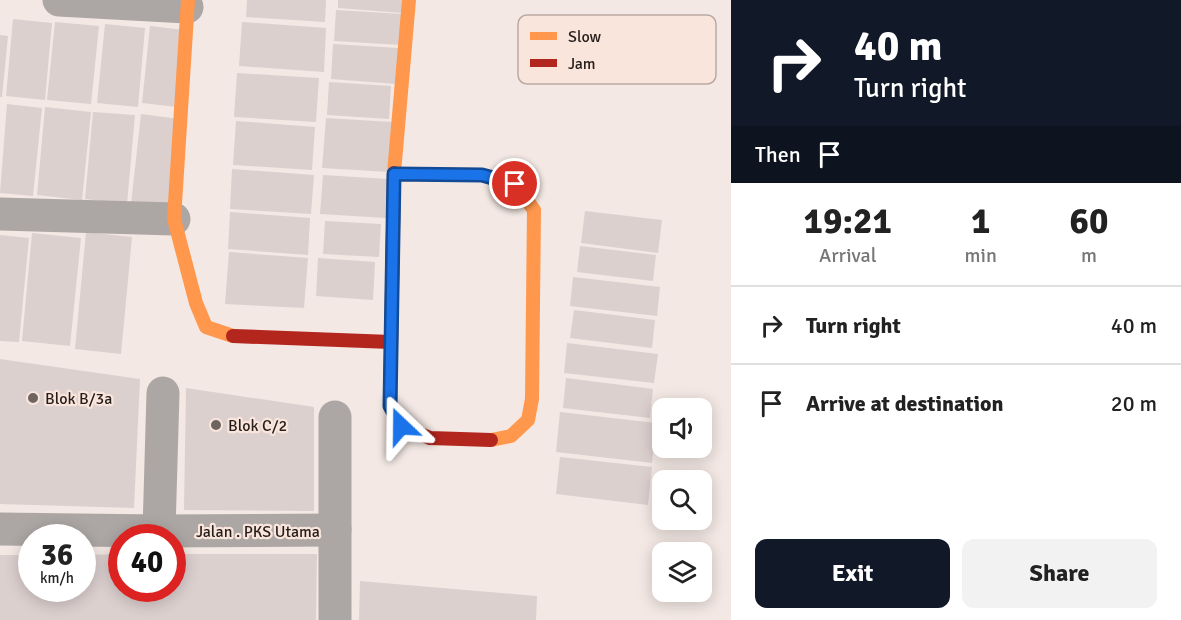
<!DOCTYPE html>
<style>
:root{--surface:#fff;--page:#f2f2f2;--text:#222;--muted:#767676;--line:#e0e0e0;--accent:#111827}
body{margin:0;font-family:Signika,sans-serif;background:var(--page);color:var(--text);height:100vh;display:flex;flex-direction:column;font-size:22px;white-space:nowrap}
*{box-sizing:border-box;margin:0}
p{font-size:20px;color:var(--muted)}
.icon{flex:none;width:33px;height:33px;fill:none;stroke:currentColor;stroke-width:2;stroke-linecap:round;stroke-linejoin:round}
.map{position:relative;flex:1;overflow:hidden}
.side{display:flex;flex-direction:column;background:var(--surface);width:450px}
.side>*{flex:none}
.hud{background:#111827;color:#fff;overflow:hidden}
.fabs{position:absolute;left:652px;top:398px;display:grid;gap:12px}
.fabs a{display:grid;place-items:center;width:60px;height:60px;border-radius:12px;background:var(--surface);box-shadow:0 3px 15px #0003;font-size:30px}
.speed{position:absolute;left:18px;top:524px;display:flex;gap:12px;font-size:30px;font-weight:700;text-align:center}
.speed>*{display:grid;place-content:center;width:78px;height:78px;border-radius:50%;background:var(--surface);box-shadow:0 3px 15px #0003;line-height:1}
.speed small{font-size:15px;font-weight:400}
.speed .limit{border:9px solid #d22;background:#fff;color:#111}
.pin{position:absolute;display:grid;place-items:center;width:51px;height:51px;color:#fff;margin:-26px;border:3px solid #fff;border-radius:50%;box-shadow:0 2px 6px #0007}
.me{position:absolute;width:66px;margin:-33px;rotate:337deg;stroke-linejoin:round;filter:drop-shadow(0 0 4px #0008)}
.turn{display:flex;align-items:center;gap:21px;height:126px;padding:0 24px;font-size:27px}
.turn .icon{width:78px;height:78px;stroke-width:2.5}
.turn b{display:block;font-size:42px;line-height:51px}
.then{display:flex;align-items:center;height:57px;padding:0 24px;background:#0003;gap:12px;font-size:22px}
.eta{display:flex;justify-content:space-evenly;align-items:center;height:102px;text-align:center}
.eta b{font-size:36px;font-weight:700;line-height:42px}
.button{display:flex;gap:12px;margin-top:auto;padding:12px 24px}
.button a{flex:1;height:69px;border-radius:12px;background:var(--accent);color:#fff;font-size:24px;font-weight:700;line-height:69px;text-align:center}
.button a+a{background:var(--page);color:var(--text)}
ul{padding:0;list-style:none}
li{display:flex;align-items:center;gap:18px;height:78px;padding:0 24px;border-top:2px solid var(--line)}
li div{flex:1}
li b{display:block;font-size:22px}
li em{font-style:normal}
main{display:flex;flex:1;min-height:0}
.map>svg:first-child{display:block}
</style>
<main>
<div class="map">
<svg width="731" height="620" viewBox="0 0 731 620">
<rect width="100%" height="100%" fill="#f3e8e3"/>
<g fill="#dcd0cf">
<path d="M 247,0 L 326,0 L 325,22 L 246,17 Z"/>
<path d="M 338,0 L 403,0 L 402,13 L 338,8 Z"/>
<path d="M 336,10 L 403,14 L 401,45 L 334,41 Z"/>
<path d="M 13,19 L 52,23 L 45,100 L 6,96 Z"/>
<path d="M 55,22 L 99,26 L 91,104 L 47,100 Z"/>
<path d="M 242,22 L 326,28 L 324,72 L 239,66 Z"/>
<path d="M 105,24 L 145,28 L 138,107 L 97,103 Z"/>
<path d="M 150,26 L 185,30 L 177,107 L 142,103 Z"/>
<path d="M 0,35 L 8,36 L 2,97 L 0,97 Z"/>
<path d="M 333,44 L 399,48 L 396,84 L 331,79 Z"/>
<path d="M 237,73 L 319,78 L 316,122 L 234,117 Z"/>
<path d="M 329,82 L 391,86 L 389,119 L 327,115 Z"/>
<path d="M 7,104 L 42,108 L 33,196 L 0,193 Z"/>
<path d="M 45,107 L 91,112 L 82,200 L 37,195 Z"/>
<path d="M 93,112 L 135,115 L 127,204 L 85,199 Z"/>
<path d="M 141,114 L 180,119 L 170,208 L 131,204 Z"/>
<path d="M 326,118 L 392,122 L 389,172 L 322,168 Z"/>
<path d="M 236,121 L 315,127 L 312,170 L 233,165 Z"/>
<path d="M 232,169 L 314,175 L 311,214 L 230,209 Z"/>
<path d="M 323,175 L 388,179 L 386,218 L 320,214 Z"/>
<path d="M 585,211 L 662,220 L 658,253 L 581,243 Z"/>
<path d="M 230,212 L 310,218 L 308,255 L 228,249 Z"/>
<path d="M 325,221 L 381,224 L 379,257 L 323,254 Z"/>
<path d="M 86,232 L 132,237 L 121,354 L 75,349 Z"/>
<path d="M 32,233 L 81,238 L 70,346 L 22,341 Z"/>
<path d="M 0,235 L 29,238 L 19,342 L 0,341 Z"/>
<path d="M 580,246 L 656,255 L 653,281 L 577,272 Z"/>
<path d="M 229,252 L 308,258 L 304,308 L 225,304 Z"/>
<path d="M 318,258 L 375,262 L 373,300 L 316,296 Z"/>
<path d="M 573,277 L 660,287 L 657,316 L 570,306 Z"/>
<path d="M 574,310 L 655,320 L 652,348 L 570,338 Z"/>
<path d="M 567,343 L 658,354 L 654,383 L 564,373 Z"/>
<path d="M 0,359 L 140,379 L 134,508 L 0,504 Z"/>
<path d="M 566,378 L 653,389 L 650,418 L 563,408 Z"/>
<path d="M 186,388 L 314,407 L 314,511 L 184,510 Z"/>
<path d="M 560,412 L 656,423 L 652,463 L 556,452 Z"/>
<path d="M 560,457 L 652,467 L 648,505 L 556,494 Z"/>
<path d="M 122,554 L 122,588 L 172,588 L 172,554 L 317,554 L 316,620 L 0,620 L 0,555 L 32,555 L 32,588 L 82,588 L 82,555 Z"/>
<path d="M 360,581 L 537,596 L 536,620 L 359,620 Z"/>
</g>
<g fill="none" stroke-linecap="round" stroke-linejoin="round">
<g stroke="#aca7a4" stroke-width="33">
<path d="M 59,0 L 187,7"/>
<path d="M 0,214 L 174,219"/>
<path d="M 0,529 L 159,531 L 335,530"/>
<path d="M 159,531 L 163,393"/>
<path d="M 335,620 L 335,417"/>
</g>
<g stroke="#ff974d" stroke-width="14">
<path d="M 188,0 L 174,219 L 196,303 L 206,327 L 233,336"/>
<path d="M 394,173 L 409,0"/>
<path d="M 394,174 L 482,175 L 515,184 L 534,210 L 532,399 L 528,420 L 511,436 L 491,440"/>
</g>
<g stroke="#b3261e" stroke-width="14">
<path d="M 394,173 L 390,406 L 401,426 L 430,438 L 491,440"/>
<path d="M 233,336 L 391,342"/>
</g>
</g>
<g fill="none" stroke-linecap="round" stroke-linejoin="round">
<g stroke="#114b97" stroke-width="15">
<path id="route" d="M 401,426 L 390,406 L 394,174 L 482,175 L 515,184"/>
</g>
<use href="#route" stroke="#1a73e8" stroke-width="10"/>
</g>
<g fill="#6e6561" stroke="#fae5dc" stroke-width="2">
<circle cx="33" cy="398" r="6"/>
<circle cx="216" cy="425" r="6"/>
</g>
<g text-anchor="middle" stroke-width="4.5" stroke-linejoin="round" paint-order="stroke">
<g font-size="16" fill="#261e1b" stroke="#fae5dc" text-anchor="start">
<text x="45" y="404">Blok B/3a</text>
<text x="228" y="431">Blok C/2</text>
</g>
<g font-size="16" fill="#261e1b" stroke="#fae5dc">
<text x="258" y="537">Jalan . PKS Utama</text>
</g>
</g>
<rect x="518" y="15" width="198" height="69" rx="9" fill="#fae5dc" stroke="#baa9a2" stroke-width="1.5"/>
<rect x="530" y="32" width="27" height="8" fill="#ff974d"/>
<rect x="530" y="59" width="27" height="8" fill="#b3261e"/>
<g font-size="16" fill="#261e1b">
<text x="568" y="42">Slow</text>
<text x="568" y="69">Jam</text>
</g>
</svg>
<div class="fabs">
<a><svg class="icon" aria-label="sound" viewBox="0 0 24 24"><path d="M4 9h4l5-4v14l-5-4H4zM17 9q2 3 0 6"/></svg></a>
<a><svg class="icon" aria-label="search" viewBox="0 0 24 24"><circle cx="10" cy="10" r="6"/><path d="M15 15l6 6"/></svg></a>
<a><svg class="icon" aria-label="layers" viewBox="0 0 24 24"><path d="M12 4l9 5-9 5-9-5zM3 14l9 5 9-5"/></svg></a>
</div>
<div class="speed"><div>36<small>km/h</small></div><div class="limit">40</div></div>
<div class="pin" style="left:515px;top:184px;background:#d93025"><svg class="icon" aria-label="arrive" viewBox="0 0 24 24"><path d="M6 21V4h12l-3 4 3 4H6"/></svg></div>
<svg class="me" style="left:401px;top:426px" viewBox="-20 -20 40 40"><path d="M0-17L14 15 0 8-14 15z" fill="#1a73e8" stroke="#fff" stroke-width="4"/></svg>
</div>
<section class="side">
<div class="hud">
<div class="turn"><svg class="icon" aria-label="right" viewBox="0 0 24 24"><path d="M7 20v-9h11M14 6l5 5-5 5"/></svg><div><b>40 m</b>Turn right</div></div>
<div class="then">Then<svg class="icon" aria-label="arrive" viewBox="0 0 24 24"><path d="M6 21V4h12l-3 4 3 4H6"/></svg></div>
</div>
<div class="eta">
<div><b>19:21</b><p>Arrival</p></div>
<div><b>1</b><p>min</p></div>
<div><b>60</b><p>m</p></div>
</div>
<ul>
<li><svg class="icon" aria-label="right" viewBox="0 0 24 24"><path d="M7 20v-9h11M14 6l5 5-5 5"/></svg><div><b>Turn right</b></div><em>40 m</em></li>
<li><svg class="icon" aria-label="arrive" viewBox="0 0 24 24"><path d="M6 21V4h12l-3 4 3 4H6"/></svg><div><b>Arrive at destination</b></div><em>20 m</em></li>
</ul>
<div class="button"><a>Exit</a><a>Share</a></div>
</section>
</main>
